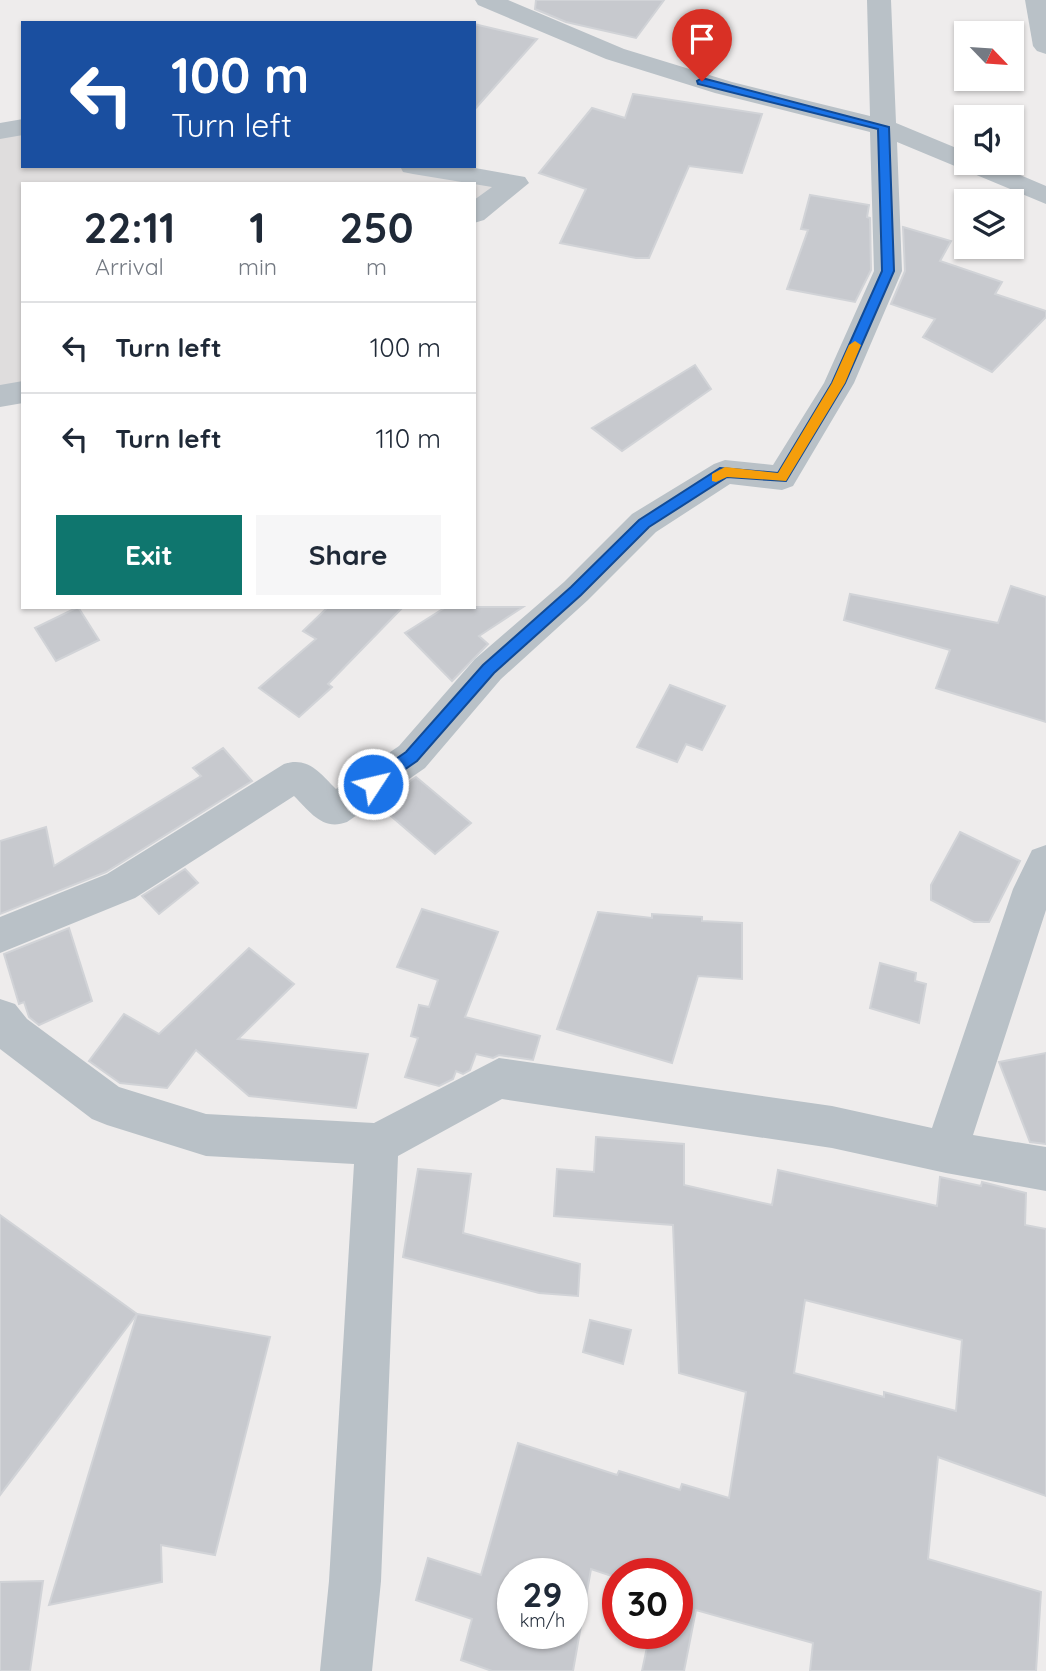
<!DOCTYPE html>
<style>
:root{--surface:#fff;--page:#f6f6f7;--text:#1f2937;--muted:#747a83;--line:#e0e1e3;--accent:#0f766e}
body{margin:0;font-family:Quicksand,sans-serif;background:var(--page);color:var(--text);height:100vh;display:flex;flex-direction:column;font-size:26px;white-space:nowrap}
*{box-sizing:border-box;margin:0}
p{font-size:23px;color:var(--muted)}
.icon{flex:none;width:38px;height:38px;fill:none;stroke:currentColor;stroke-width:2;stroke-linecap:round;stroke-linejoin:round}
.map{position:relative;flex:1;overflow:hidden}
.side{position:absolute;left:21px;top:182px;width:455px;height:427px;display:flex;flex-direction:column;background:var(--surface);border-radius:0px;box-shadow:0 2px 5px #0004}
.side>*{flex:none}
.top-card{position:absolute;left:21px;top:21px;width:455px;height:147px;border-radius:0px;box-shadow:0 2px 5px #0004;background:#1a4fa0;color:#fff;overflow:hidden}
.needle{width:46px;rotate:115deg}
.buttons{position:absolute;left:954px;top:21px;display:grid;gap:14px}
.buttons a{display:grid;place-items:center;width:70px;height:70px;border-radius:0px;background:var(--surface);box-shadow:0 2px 5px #0004;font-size:35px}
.speed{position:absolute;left:497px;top:1558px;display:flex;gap:14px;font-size:35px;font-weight:700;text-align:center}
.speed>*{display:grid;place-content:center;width:91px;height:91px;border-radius:50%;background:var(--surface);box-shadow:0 2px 5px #0004;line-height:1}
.speed small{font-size:18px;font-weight:400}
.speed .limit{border:10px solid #d22;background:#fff;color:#111}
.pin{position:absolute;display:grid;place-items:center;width:60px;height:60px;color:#fff;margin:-72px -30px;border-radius:50% 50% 50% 0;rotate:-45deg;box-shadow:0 0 7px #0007}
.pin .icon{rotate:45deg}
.me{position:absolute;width:77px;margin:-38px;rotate:55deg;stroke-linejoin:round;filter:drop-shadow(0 0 5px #0008)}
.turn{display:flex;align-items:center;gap:24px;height:147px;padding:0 35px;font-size:32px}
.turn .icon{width:91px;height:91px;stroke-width:2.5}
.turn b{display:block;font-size:49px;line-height:60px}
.eta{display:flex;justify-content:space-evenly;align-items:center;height:119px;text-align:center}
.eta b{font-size:42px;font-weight:800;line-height:49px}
.cta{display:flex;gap:14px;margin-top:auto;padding:14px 35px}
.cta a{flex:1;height:80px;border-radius:0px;background:var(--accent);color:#fff;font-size:28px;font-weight:800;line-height:80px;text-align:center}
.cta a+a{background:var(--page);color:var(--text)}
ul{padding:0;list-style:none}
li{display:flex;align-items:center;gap:21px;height:91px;padding:0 35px;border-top:2px solid var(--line)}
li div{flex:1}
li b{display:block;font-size:26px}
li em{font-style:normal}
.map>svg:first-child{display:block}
</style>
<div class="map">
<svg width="1046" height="1671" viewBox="0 0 1046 1671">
<rect width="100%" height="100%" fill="#eeecec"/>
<path fill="#dfdddd" d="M 23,127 L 23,166 L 413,166 L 515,183 L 474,214 L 474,184 L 23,184 L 23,392 L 0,396 L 0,131 Z"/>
<g fill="#c7c9ce" stroke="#d1d3d7" stroke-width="2" fill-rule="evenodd">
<path d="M 536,0 L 664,0 L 636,38 L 566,22 L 535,9 Z"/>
<path d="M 474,24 L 537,39 L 474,110 Z"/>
<path d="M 633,94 L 762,114 L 742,173 L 689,166 L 649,258 L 636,258 L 560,243 L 586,189 L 539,173 L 592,108 L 625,118 Z"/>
<path d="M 810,195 L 869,205 L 867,217 L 870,218 L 871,270 L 855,302 L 787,289 L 808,230 L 801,229 Z"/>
<path d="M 903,227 L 951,241 L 940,261 L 1002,282 L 995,294 L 1046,311 L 1046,317 L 992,372 L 923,337 L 935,319 L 891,304 L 905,271 Z"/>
<path d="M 695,365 L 711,389 L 622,451 L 592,428 Z"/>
<path d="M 1011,586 L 1046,597 L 1046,722 L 936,688 L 950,650 L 844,620 L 850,594 L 998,623 Z"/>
<path d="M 78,607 L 99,640 L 56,661 L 35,628 Z"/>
<path d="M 328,607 L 403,607 L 328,684 L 332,687 L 299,717 L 259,688 L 316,639 L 303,631 Z"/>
<path d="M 446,607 L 523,607 L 479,636 L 488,644 L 452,681 L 405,633 Z"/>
<path d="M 670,685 L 725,706 L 702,750 L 686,744 L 677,762 L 637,747 Z"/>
<path d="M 223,748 L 252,781 L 106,872 L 0,914 L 0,841 L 46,827 L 54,866 L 201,776 L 193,768 Z"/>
<path d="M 416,777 L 471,823 L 435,854 L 377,804 Z"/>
<path d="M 960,832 L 1020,861 L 989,922 L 974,922 L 931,900 L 931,885 Z"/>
<path d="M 185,869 L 198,883 L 159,914 L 142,896 Z"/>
<path d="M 422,909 L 498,932 L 465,1017 L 540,1036 L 533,1060 L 499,1055 L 493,1058 L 476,1054 L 470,1070 L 463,1074 L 456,1071 L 453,1079 L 439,1086 L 405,1077 L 418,1038 L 411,1036 L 419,1005 L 429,1007 L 438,980 L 397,967 Z"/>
<path d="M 598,912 L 652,918 L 652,914 L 702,917 L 702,921 L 742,923 L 742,979 L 698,976 L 672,1063 L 557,1029 Z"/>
<path d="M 69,928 L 92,1001 L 39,1025 L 29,1017 L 24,1002 L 19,1004 L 4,954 Z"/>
<path d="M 249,948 L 294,984 L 238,1039 L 368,1054 L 356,1108 L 249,1096 L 196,1050 L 167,1088 L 120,1083 L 89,1061 L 124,1014 L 159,1034 Z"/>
<path d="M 880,963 L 916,973 L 915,981 L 926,984 L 919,1023 L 870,1008 Z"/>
<path d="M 1046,1053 L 1046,1144 L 1030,1142 L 999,1062 Z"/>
<path d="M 596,1137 L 684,1144 L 684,1185 L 772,1205 L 778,1170 L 937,1206 L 940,1177 L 981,1186 L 982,1182 L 1026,1193 L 1025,1225 L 1046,1229 L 1046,1496 L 938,1457 L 928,1559 L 1041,1592 L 1036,1671 L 810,1671 L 813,1643 L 696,1610 L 684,1671 L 642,1671 L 650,1633 L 677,1633 L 677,1573 L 618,1573 L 618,1578 L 591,1569 L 573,1671 L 492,1671 L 461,1660 L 472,1619 L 416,1600 L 428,1558 L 481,1575 L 518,1443 L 617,1475 L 619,1471 L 680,1490 L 682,1484 L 729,1498 L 746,1392 L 679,1373 L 673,1225 L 554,1216 L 557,1169 L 594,1172 ZM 805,1300 L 962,1340 L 956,1411 L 884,1392 L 884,1397 L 794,1373 ZM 513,1573 L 572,1573 L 572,1633 L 513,1633 Z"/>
<path d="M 418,1169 L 471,1174 L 463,1233 L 580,1264 L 578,1296 L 539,1293 L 403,1257 Z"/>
<path d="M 0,1215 L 137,1314 L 0,1495 Z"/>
<path d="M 137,1314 L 270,1337 L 215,1555 L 161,1545 L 162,1582 L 49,1605 Z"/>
<path d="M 590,1320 L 631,1330 L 623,1364 L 583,1352 Z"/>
<path d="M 43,1581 L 30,1671 L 0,1671 L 0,1582 Z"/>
</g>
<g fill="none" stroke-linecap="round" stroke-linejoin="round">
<g fill="#b9c1c7" fill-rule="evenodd">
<path d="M 475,0 L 508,0 L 624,49 L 732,82 L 870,116 L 867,0 L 891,0 L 896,123 L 966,152 L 966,163 L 992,163 L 1046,186 L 1046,204 L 897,142 L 902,271 L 854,383 L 793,486 L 782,490 L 730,484 L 656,532 L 588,600 L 501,679 L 425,768 L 347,822 C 323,831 311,813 294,796 L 135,898 L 0,953 L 0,917 L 107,874 L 284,764 C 308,756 320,773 336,789 L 399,746 L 475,659 L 564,582 L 632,514 L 714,464 L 725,460 L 773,465 L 824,383 L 874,271 L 870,132 L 715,93 L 606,59 L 478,5 Z"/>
<path d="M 1025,0 L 1046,0 L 1046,54 L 1037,51 L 1033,46 Z"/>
<path d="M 23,119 L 23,135 L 0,139 L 0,123 Z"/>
<path d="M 400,166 L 464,166 L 525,177 L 529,183 L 484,220 L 474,223 L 474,200 L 492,187 L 413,174 L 403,172 Z"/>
<path d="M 23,381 L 23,403 L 0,407 L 0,385 Z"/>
<path d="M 1046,845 L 1046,910 L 973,1135 L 1046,1147 L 1046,1191 L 946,1173 L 832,1148 L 502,1099 L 398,1156 L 381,1581 L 372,1671 L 320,1671 L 329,1581 L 354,1164 L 206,1156 L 107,1125 L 92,1119 L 0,1049 L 0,999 L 15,1004 L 27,1019 L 119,1087 L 206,1114 L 374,1123 L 499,1058 L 832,1106 L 932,1128 L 1013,889 L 1032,850 Z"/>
</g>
</g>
<path fill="#1a73e8" stroke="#114b97" stroke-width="2" d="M 702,78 L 889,127 L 894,271 L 845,383 L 786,481 L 727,477 L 649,527 L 581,595 L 494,673 L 417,761 L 378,788 L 367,788 L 365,784 L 367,779 L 406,752 L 483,665 L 571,587 L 639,520 L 720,468 L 778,473 L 832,383 L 882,271 L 878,129 L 698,84 L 697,81 Z"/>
<path fill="#f59e0b" d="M 855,341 L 861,345 L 845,383 L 786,481 L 727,477 L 716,482 L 712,481 L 712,474 L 725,467 L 778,473 L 832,383 L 849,345 Z"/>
</svg>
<div class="buttons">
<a><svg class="needle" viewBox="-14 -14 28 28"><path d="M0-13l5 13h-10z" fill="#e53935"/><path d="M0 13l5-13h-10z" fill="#747a83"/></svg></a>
<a><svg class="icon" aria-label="sound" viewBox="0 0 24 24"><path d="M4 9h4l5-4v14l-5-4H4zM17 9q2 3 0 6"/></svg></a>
<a><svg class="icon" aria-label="layers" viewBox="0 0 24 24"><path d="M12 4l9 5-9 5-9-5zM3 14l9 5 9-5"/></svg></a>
</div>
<div class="speed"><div>29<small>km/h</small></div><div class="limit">30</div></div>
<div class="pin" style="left:702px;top:81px;background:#d93025"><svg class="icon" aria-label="arrive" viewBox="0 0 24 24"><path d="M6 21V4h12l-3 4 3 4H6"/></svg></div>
<svg class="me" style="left:373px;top:784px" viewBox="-20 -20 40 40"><circle r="17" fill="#1a73e8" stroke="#fff" stroke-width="3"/><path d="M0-11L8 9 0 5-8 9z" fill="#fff"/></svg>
<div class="top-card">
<div class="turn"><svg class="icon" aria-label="left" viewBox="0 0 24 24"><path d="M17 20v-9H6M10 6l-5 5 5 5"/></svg><div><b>100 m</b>Turn left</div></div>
</div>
<section class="side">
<div class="eta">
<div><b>22:11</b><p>Arrival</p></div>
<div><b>1</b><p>min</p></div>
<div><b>250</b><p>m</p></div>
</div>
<ul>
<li><svg class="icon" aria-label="left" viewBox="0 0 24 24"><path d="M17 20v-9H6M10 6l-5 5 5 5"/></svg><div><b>Turn left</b></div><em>100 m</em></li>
<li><svg class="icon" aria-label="left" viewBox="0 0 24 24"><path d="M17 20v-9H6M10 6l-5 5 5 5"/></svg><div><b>Turn left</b></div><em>110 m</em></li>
</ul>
<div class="cta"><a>Exit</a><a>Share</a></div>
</section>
</div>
